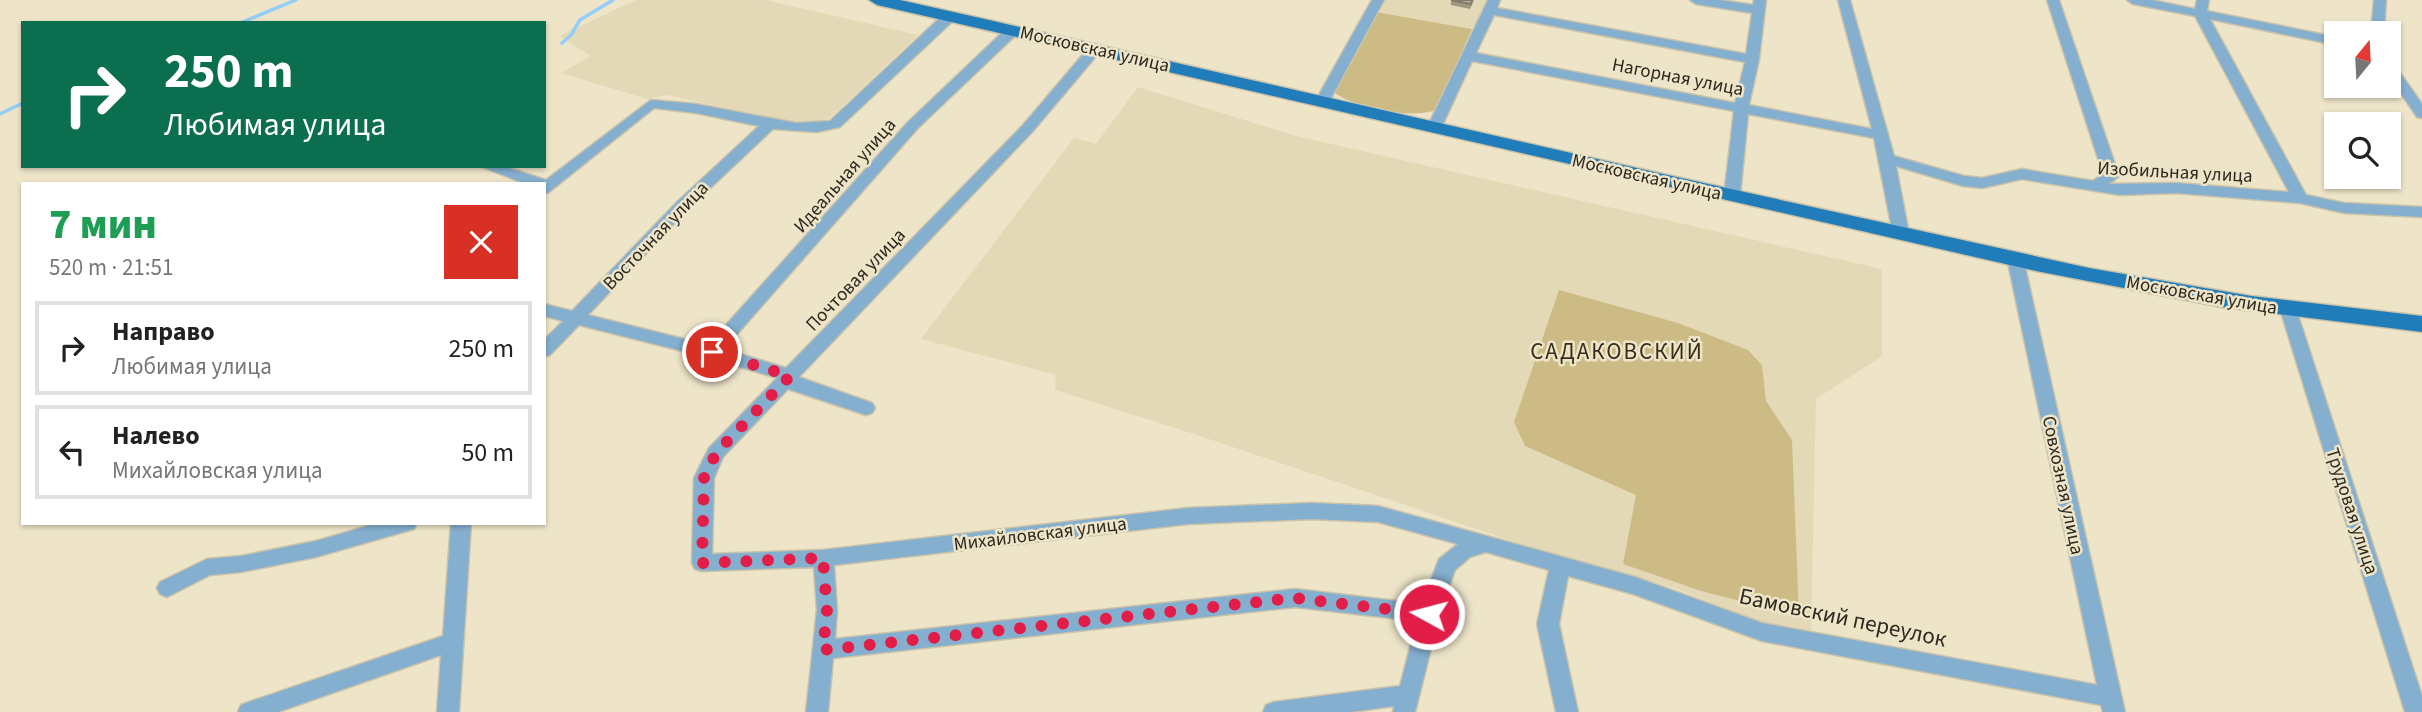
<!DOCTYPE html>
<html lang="ru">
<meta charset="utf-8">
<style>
:root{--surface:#fff;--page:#f6f6f6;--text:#222;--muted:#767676;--line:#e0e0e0}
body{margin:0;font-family:"Source Sans 3",sans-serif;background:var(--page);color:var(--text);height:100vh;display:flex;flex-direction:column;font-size:26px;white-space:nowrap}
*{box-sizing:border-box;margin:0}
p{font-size:23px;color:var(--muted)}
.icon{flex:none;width:38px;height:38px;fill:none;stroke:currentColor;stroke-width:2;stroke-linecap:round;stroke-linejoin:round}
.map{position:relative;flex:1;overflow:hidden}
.drawer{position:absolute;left:21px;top:182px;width:525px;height:343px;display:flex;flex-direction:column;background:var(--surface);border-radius:0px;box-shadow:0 2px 5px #0004}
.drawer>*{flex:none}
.guide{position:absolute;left:21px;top:21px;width:525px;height:147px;border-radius:0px;box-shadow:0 2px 5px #0004;background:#0b6e4f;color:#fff;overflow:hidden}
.needle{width:46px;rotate:18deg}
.fabs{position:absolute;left:2324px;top:21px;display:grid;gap:14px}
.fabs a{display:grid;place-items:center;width:77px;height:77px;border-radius:0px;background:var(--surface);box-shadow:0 2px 5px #0004;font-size:35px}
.pin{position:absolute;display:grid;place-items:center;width:60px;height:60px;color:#fff;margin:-30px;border:4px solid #fff;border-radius:50%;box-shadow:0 2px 7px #0007}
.me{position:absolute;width:77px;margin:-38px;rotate:277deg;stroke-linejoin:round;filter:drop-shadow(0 0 5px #0008)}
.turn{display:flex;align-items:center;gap:24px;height:147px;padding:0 28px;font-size:32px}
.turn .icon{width:91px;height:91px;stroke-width:2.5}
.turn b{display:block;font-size:49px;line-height:60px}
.round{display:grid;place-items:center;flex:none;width:74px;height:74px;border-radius:0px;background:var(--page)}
.overview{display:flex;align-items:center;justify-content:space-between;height:119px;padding:0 28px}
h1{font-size:42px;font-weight:800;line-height:52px;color:#1e9e55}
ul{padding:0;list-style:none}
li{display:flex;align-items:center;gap:21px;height:94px;margin:0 14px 10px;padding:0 14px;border:4px solid var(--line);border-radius:0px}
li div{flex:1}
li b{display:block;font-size:26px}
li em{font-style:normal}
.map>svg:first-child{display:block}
</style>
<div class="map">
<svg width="2422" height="712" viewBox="0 0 2422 712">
<rect width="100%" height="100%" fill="#eee5c9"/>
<g fill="#e4d9b6">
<path d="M 636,0 L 765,0 L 918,35 L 830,118 L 802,124 L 666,95 L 647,99 L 561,73 L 591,56 L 559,36 Z"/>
<path d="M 1383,0 L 1489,0 L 1472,29 L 1376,12 Z"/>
<path d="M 1138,87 L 1296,136 L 1882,269 L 1882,356 L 1816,399 L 1811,635 L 1764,623 L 1671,587 L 1521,544 L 1194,434 L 1055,390 L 1056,375 L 921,339 L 1074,138 L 1096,144 Z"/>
</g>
<g fill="#cdbb86">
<path d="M 1376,12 L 1472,29 L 1437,110 C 1410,119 1361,109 1336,94 L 1334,87 Z"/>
<path d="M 1559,290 L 1678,323 L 1748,350 L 1762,365 L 1766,401 L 1792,440 L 1799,616 L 1701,591 L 1623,564 L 1636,495 L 1525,446 L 1514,422 Z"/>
</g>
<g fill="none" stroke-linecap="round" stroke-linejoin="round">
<g stroke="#94cdf9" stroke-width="3.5">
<path d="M 240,23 L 296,0"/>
<path d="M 562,43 L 571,35 L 580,20 L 613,0"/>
<path d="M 0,114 L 23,103"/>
</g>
<g stroke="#cbc3aa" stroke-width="3">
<g id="minor">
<path d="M 1372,0 L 1384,0 L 1330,100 L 1328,103 L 1318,103 L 1316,100 Z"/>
<path d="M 1488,0 L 1500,0 L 1497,8 L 1746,54 L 1752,13 L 1696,4 L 1690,0 L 1720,0 L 1753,5 L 1754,0 L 1766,0 L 1759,59 L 1749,105 L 1872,129 L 1838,0 L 1850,0 L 1894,156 L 1964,176 L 1982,178 L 2022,169 L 2093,181 L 2103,174 L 2047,0 L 2059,0 L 2119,176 L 2109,184 L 2176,183 L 2289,192 L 2195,16 L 2133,4 L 2127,0 L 2152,0 L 2195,9 L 2197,0 L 2209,0 L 2207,11 L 2336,37 L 2336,45 L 2210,19 L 2306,195 L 2344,203 L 2422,207 L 2422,217 L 2344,213 L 2300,203 L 2176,193 L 2120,195 L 2022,179 L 1982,188 L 1963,186 L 1896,166 L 1909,234 L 1901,239 L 1893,234 L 1874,138 L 1748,114 L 1740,196 L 1732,201 L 1724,196 L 1734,111 L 1472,61 L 1442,126 L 1440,129 L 1430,129 L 1428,126 ZM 1494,15 L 1745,62 L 1735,103 L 1476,53 Z"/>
<path d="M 2374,0 L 2386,0 L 2384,33 L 2371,33 Z"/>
<path d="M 950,12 L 955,13 L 955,19 L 840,127 L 817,132 L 773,129 L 688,209 L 588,315 L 708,345 L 908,122 L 1008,27 L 1018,27 L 1018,33 L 918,128 L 724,349 L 786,368 L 1023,125 L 1091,45 L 1096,44 L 1103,48 L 1033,131 L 799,377 L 872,403 L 875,408 L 872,413 L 866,415 L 788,389 L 723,457 L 714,478 L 712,554 L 823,550 L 1188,508 L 1312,503 L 1378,506 L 1635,577 L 1762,623 L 2097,685 L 2007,258 L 2015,253 L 2023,258 L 2125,712 L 2103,712 L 2101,705 L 1762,641 L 1633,594 L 1568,576 L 1559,624 L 1578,712 L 1556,712 L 1537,624 L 1549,570 L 1486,552 L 1470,557 L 1455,570 L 1441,609 L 1415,712 L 1393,712 L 1394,706 L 1351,712 L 1263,712 L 1266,705 L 1274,702 L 1400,686 L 1417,621 L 1295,607 L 833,658 L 828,712 L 806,712 L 817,610 L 814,567 L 702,571 L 695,569 L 692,563 L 694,478 L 709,448 L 777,378 L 710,358 L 579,325 L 550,355 L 544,357 L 544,340 L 563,321 L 544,316 L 544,304 L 572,311 L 677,202 L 759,126 L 696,113 L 654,108 L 549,192 L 544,194 L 544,184 L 526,184 L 480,166 L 503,166 L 546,180 L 651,100 L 696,104 L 796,123 L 830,121 L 945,13 ZM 1312,519 L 1378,522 L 1458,544 L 1439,559 L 1422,604 L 1295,589 L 835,639 L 837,610 L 834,565 L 1188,524 Z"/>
<path d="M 2389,63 L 2394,64 L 2422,104 L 2422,118 L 2417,117 L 2389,76 Z"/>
<path d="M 2288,303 L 2296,309 L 2422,696 L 2422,712 L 2405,712 L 2280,309 Z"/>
<path d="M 378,523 L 417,523 L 414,529 L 316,557 L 241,572 L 210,575 L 167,597 L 160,594 L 157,588 L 160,582 L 207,559 L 241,556 L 316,541 Z"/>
<path d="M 451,523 L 471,523 L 459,712 L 437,712 L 441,655 L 278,712 L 238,712 L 241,705 L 249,702 L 443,636 Z"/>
</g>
</g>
<g stroke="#cbc3aa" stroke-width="3">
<path id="major" d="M 869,0 L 900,0 L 989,20 L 1663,174 L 2089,268 L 2251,296 L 2422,316 L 2422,332 L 2222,307 L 2036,271 L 877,5 Z"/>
</g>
<use href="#minor" fill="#85afcf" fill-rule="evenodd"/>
<use href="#major" fill="#217db9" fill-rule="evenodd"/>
</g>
<path fill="#9f9881" d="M 1451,0 L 1474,0 L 1470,9 L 1451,5 Z"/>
<path fill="#b9b196" stroke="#827c69" stroke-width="2" d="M 1451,0 L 1472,0 L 1471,4 Z"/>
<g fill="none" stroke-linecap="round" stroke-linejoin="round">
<path stroke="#e11d48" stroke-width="12" stroke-dasharray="0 21.6" d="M 712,352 L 790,376 L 716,453 L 704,478 L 702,563 L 823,558 L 827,610 L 823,650 L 1294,598 L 1429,614"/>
</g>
<g text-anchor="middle" stroke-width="5" stroke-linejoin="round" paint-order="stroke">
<g font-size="19" fill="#2d291f" stroke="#eee5c9">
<text transform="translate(1095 48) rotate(13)" y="7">Московская улица</text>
<text transform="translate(1678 76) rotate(11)" y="7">Нагорная улица</text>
<text transform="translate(2175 171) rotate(3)" y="7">Изобильная улица</text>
<text transform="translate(844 175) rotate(-49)" y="7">Идеальная улица</text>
<text transform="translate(1647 176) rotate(13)" y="7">Московская улица</text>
<text transform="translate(655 235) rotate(-46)" y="7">Восточная улица</text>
<text transform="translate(855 279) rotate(-46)" y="7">Почтовая улица</text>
<text transform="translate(2202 294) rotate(10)" y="7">Московская улица</text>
<text transform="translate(2064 485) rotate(78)" y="7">Совхозная улица</text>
<text transform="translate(2353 511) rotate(72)" y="7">Трудовая улица</text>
<text transform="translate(1040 533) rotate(-7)" y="7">Михайловская улица</text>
</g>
<g font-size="23" letter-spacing="2" fill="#362e18" stroke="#eee5c9">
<text x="1617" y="359">САДАКОВСКИЙ</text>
</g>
<g font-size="23" fill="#2d291f" stroke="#eee5c9">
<text transform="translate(1843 617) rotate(12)" y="8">Бамовский переулок</text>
</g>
</g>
</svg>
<div class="fabs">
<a><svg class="needle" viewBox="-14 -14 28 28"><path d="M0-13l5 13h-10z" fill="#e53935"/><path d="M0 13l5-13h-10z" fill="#767676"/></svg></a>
<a><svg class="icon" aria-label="search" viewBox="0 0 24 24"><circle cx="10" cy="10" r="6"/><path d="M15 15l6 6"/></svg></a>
</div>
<div class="pin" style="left:712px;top:352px;background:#d93025"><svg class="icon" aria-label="arrive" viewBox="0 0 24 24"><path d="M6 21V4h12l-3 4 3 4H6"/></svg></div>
<svg class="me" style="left:1429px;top:614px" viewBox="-20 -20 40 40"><circle r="17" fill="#e11d48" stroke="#fff" stroke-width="3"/><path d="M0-11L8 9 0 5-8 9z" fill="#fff"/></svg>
<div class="guide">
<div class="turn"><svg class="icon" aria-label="right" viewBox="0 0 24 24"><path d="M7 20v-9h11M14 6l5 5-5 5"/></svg><div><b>250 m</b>Любимая улица</div></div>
</div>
<section class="drawer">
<div class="overview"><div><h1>7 мин</h1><p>520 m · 21:51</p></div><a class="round" style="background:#d93025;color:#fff"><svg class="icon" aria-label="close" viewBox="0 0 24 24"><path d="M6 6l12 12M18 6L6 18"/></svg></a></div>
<ul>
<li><svg class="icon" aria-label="right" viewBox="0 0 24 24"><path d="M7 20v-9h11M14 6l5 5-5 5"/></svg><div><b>Направо</b><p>Любимая улица</p></div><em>250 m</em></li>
<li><svg class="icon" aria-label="left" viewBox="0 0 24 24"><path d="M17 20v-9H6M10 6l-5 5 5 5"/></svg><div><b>Налево</b><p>Михайловская улица</p></div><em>50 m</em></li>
</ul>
</section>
</div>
